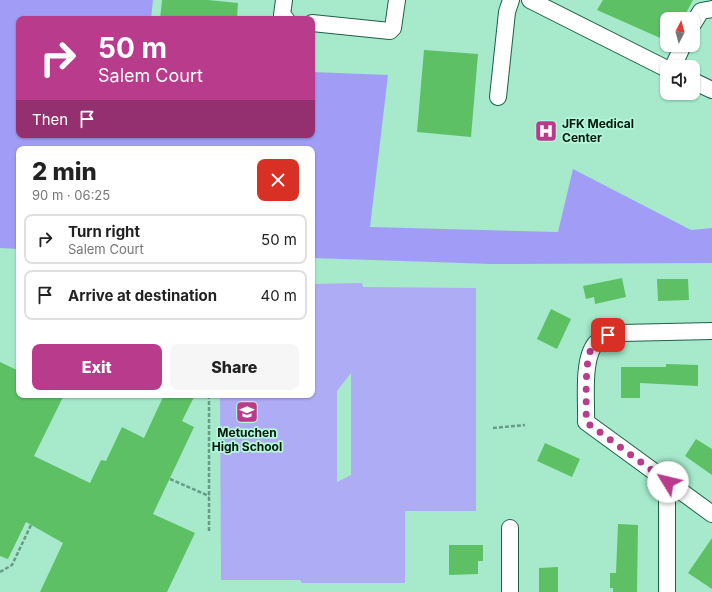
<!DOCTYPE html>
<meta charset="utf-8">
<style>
:root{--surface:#fff;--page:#f6f6f6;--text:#222;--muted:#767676;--line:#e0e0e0;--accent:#b93c8c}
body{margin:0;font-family:Inter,sans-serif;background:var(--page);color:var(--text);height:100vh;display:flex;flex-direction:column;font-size:15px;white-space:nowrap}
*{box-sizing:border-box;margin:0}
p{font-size:13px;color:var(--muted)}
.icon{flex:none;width:22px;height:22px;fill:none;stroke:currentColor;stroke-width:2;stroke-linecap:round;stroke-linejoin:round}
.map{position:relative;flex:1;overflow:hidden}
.details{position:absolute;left:16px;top:146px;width:299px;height:252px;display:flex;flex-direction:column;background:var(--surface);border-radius:8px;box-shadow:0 1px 3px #0004}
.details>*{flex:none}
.top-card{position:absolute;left:16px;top:16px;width:299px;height:122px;border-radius:8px;box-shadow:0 1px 3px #0004;background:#b93c8c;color:#fff;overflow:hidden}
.needle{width:26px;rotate:6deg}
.buttons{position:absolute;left:660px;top:12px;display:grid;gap:8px}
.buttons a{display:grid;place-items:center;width:40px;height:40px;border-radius:8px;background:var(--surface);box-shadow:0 1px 3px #0004;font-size:20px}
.pin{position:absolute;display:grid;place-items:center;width:34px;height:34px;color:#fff;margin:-17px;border-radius:8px;box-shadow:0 2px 6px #0006}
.me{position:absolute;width:44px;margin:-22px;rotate:306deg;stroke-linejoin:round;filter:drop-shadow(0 0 3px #0008)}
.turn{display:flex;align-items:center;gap:14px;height:84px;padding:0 16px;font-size:18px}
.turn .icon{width:52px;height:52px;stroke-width:2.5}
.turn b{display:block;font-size:28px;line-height:34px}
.then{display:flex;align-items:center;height:38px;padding:0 16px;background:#0003;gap:8px;font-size:15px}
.round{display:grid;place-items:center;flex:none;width:42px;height:42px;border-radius:8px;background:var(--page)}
.head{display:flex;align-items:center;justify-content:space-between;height:68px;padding:0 16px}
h1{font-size:24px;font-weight:800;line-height:30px}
.primary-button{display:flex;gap:8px;margin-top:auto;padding:8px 16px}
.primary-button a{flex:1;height:46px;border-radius:8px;background:var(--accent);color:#fff;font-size:16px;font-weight:800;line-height:46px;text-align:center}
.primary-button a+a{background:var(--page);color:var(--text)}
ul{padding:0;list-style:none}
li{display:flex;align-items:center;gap:12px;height:50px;margin:0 8px 6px;padding:0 8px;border:2px solid var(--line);border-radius:8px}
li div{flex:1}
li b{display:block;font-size:15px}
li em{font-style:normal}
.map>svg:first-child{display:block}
</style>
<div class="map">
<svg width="712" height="592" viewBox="0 0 712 592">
<rect width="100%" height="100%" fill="#a6eacb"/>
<path fill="#afacf6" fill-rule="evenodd" d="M 362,283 L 363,287 L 476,288 L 476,511 L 405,511 L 405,583 L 302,583 L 300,580 L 221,580 L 220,395 L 312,395 L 312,284 ZM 351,373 L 351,475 L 337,482 L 337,391 Z"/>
<path fill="#a19df6" d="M 0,0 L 153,0 L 151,19 L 19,19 L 19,135 L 312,135 L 312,72 L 388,75 L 370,227 L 558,232 L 573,169 L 691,230 L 712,228 L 712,263 L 492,264 L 312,258 L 312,149 L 19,149 L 19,249 L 0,248 Z"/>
<g fill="#5dc065">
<path d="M 162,0 L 208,0 L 238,3 L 237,19 L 160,19 Z"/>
<path d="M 603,0 L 693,0 L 683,19 L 667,19 L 667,41 L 597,10 Z"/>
<path d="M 424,50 L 478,54 L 471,137 L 417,132 Z"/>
<path d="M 622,278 L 626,297 L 595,304 L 594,297 L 586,299 L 583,286 Z"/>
<path d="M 657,279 L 688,279 L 689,300 L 658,301 Z"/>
<path d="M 551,309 L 571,319 L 557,349 L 537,339 Z"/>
<path d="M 0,362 L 19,371 L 19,395 L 64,395 L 34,456 L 90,483 L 101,460 L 106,461 L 122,427 L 144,438 L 164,395 L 195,395 L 182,421 L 194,427 L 153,514 L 195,533 L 167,592 L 40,592 L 63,543 L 26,522 L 8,559 L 0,556 Z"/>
<path d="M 666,364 L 698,365 L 698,386 L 640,383 L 640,398 L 621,398 L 621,367 L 666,367 Z"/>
<path d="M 696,439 L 712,449 L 712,475 L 685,456 Z"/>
<path d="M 545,443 L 580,459 L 572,477 L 537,461 Z"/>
<path d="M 618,524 L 638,525 L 637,592 L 613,592 L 613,588 L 610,588 L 610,573 L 616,573 Z"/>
<path d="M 712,538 L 712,589 L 688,573 Z"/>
<path d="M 449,545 L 483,545 L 483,561 L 478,561 L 478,574 L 449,575 Z"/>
<path d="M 558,567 L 558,592 L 539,592 L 539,568 Z"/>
</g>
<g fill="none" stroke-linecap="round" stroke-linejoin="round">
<g stroke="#1c6149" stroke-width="18">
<g id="minor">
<path d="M 284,0 L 282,15 L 286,19"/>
<path d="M 530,0 L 667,69"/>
<path d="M 312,23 L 390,31 L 393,28 L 397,0"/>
<path d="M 693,24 L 701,11 L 712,9"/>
<path d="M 673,67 L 683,45"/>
<path d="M 693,81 L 712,90"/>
<path d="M 498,97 L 507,12 L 511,0"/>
<path d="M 712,331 L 621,333 C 612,334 605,335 598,341 C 581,355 587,402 586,422 L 712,514"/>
<path d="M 510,528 L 510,592"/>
<path d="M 667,592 L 667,482"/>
</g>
</g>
<g stroke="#689b84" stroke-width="2.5" stroke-dasharray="4 2" stroke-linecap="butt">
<path d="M 209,395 L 209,531"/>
<path d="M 493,428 L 525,425"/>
<path d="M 170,479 L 209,496"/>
<path d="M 0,572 L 12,565 L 31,525"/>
</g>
<use href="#minor" stroke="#fff" stroke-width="16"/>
</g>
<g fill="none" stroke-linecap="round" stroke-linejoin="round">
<path stroke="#b93c8c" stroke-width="7" stroke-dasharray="0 12.6" d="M 608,335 C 601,339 594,342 591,349 C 584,365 587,404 586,422 L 668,482"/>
</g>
<defs>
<g id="hospital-square" transform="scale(1.15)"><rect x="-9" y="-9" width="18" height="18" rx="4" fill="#b93c8c" stroke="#b3f7d8"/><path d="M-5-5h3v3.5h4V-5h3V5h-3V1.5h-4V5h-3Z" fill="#fff"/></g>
<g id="school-square" transform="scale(1.15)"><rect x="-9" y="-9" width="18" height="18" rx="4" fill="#b93c8c" stroke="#b3f7d8"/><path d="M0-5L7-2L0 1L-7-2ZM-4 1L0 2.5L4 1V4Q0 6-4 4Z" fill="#fff"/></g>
</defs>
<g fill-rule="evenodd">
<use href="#hospital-square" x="546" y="131"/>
<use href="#school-square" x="247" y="412"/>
</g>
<g text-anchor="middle" stroke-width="3.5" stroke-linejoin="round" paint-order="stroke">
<g font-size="12" font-weight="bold" fill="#00180e" stroke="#b3f7d8" text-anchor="start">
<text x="562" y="128">JFK Medical<tspan x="562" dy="14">Center</tspan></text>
<text x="247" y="437" text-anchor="middle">Metuchen<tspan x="247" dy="14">High School</tspan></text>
</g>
</g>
</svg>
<div class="buttons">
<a><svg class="needle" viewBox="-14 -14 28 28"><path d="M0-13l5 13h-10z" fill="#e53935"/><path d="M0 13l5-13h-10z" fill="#767676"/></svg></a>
<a><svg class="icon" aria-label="sound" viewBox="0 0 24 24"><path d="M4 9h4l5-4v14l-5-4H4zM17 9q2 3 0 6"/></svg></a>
</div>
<div class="pin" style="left:608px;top:335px;background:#d93025"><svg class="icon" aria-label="arrive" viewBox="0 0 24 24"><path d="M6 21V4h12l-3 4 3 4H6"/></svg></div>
<svg class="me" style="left:668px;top:482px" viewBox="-20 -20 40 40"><circle r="19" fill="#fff"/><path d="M0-13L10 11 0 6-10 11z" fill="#b93c8c"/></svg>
<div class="top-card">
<div class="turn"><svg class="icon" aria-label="right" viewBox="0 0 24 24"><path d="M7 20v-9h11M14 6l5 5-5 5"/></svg><div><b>50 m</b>Salem Court</div></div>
<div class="then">Then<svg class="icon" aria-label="arrive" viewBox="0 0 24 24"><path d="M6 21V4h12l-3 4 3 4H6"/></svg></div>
</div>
<section class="details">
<div class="head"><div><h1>2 min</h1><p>90 m · 06:25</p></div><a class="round" style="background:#d93025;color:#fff"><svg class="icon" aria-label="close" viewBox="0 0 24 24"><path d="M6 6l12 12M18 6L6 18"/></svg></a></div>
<ul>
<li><svg class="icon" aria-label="right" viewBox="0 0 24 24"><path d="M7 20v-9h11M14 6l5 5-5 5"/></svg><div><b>Turn right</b><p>Salem Court</p></div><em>50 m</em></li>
<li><svg class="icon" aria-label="arrive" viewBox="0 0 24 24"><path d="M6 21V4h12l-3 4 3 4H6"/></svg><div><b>Arrive at destination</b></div><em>40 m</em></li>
</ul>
<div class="primary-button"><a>Exit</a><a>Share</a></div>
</section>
</div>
